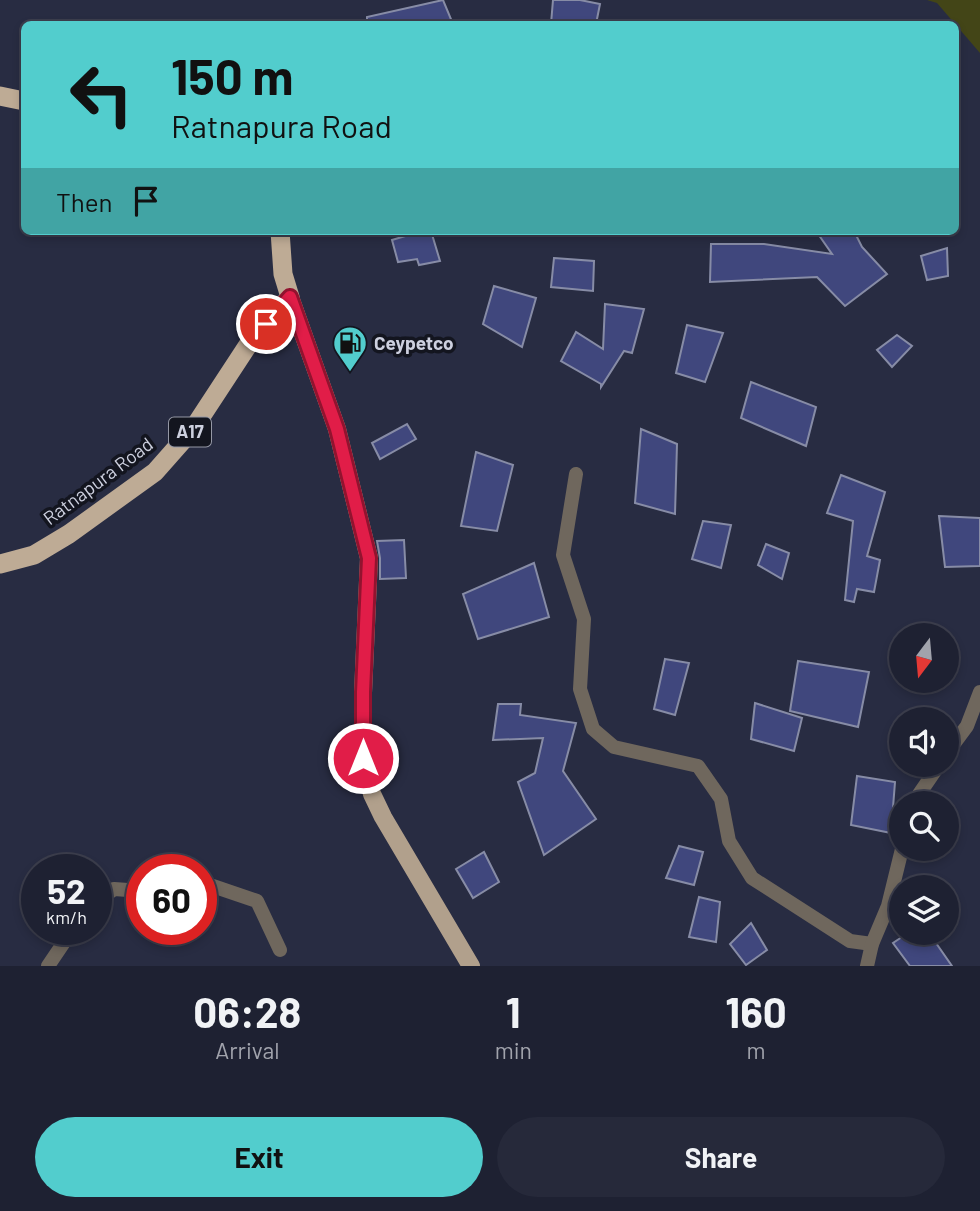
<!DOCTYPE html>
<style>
:root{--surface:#1e2132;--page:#26293a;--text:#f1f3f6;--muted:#a1a3ac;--line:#3c3e4d;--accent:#52cdcd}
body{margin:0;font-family:Barlow,sans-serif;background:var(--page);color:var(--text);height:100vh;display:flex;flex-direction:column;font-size:26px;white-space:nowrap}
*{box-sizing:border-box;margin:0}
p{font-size:23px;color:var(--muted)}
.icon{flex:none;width:38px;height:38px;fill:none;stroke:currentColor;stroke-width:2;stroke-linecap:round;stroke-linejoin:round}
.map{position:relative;height:966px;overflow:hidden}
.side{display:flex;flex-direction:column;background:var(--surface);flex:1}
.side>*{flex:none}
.top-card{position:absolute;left:21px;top:21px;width:938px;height:214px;border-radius:10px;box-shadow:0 4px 10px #0003,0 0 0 2px var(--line);background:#52cdcd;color:#111;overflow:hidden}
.needle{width:46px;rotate:196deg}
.tools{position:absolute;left:889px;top:623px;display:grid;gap:14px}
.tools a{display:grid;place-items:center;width:70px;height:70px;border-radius:50%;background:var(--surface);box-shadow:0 4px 10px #0003,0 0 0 2px var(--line);font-size:35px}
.speed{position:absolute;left:21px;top:854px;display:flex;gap:14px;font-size:35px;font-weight:700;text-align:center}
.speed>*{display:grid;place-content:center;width:91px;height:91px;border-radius:50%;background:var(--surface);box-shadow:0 4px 10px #0003,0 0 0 2px var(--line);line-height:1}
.speed small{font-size:18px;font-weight:400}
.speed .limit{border:10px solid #d22;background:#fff;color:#111}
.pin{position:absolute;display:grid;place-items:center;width:60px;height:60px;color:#fff;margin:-30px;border:4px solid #fff;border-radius:50%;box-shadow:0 2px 7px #0007}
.me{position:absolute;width:77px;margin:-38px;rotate:0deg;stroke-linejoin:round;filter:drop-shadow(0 0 5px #0008)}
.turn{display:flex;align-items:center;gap:24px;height:147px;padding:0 35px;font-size:32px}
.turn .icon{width:91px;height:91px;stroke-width:2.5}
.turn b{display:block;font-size:49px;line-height:60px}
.then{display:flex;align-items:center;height:66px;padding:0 35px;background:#0003;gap:14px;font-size:26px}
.eta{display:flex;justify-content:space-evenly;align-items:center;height:119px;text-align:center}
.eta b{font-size:42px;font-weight:700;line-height:49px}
.primary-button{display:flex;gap:14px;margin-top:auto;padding:14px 35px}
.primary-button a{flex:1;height:80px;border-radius:42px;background:var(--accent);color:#111;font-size:28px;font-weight:700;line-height:80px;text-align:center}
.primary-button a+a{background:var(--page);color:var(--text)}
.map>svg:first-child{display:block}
</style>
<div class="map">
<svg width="980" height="966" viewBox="0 0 980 966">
<rect width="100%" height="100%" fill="#282c42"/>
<path fill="#434517" d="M 927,0 L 980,0 L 980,53 L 937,3 Z"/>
<g fill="#40477d" stroke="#878ca6" stroke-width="2">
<path d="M 443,0 L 453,24 L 367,24 L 367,17 Z"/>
<path d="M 553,0 L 580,0 L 600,4 L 596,24 L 551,24 Z"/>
<path d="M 422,231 L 431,231 L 440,261 L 419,265 L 417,259 L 398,262 L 392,240 Z"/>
<path d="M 816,231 L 854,231 L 862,247 L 887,274 L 845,306 L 817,277 L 710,282 L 711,244 L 764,244 L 832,254 Z"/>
<path d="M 947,248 L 948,276 L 927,280 L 921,256 Z"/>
<path d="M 554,258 L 594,261 L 593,291 L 551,287 Z"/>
<path d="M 494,286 L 536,298 L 522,347 L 483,324 Z"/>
<path d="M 605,304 L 644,309 L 632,353 L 624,351 L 601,387 L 601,384 L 561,361 L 576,332 L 603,349 Z"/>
<path d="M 687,325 L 723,333 L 705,382 L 676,373 Z"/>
<path d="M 897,335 L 912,346 L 892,367 L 877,350 Z"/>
<path d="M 751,382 L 816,407 L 806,446 L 741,418 Z"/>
<path d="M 407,424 L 416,439 L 380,459 L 372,443 Z"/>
<path d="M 641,429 L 677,444 L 675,514 L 635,503 Z"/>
<path d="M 476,452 L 513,465 L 497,531 L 461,526 Z"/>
<path d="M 841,475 L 885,492 L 867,556 L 880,560 L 874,592 L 857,589 L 854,602 L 845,600 L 853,521 L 827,513 Z"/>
<path d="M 939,516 L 980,518 L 980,566 L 945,567 Z"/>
<path d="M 703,521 L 731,525 L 721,568 L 692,559 Z"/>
<path d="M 404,540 L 406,578 L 380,579 L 380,558 L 377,541 Z"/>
<path d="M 766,544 L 789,553 L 782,579 L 758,565 Z"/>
<path d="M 534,563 L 549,617 L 478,639 L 463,594 Z"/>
<path d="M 665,659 L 689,663 L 675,715 L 654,709 Z"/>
<path d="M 798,661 L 869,672 L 858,727 L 790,711 Z"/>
<path d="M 755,703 L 802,718 L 794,751 L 751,739 Z"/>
<path d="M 498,704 L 521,704 L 520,715 L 576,723 L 563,771 L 596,819 L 544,855 L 518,782 L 535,773 L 543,738 L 493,740 Z"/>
<path d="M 857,776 L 895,782 L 891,833 L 851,825 Z"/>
<path d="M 679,846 L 703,852 L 694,885 L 666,878 Z"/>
<path d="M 484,852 L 499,882 L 473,898 L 456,869 Z"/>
<path d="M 699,897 L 720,902 L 716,942 L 689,937 Z"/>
<path d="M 751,923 L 767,950 L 746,965 L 730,944 Z"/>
<path d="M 908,933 L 929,933 L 952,966 L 910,966 L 893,943 Z"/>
</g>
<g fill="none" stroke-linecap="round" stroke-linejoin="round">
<g stroke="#6f675d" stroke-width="14">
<path d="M 576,474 L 563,555 L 584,619 L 580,689 L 593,729 L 614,747 L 698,766 L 721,799 L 729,841 L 752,878 L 850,941 L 872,944"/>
<path d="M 947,753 L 967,726 L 980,692"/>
<path d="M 913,803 L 939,765"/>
<path d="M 201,882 L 257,901 L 280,950"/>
<path d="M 96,902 L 114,889 L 142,891"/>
<path d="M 48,966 L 73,929"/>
<path d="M 867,966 L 872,944 L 888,906 L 902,849"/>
</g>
<path stroke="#b1a08c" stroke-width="18" d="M 290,297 L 337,429 L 369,558 L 363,693 L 363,758 L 372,794 L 383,817 L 471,966"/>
<g stroke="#beab95" stroke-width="19">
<path d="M 0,96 L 24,101"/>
<path d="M 0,564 L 34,555 L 69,534 L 155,472 L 193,429 L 250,342 L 290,297 L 283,274 L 280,231"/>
</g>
</g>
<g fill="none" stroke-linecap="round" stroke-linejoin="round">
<g stroke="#92132f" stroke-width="18">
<path id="route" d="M 266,324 L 290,297 L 337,429 L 369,558 L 363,692 L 363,758"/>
</g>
<use href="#route" stroke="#e11d48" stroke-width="12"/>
</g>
<defs>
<g id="fuel-pin" transform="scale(1.75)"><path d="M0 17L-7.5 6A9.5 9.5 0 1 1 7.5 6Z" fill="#52cdcd" stroke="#13151f"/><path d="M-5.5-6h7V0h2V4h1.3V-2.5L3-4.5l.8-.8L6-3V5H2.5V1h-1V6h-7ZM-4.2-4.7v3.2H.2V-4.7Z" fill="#111"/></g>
</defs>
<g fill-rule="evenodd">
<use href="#fuel-pin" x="350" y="343"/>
</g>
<g text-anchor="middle" stroke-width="7" stroke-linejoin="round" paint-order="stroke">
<rect fill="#13151f" stroke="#9598a5" stroke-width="2" x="169" y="417.5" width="42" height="29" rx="5"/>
<g font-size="18" font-weight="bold" fill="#cdd0df">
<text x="190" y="438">A17</text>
</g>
<g font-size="19" font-weight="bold" fill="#cdd0df" stroke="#13151f" text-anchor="start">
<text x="374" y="350">Ceypetco</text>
</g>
<g font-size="19" fill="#cdd0df" stroke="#13151f">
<text transform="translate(98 481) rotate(-37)" y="7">Ratnapura Road</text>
</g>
</g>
</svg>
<div class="tools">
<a><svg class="needle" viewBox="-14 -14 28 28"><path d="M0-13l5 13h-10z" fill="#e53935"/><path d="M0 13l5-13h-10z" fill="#a1a3ac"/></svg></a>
<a><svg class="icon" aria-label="sound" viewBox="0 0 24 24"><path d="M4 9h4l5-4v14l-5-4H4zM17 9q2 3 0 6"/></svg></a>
<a><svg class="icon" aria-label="search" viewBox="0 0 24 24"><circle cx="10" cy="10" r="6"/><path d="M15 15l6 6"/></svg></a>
<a><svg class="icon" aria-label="layers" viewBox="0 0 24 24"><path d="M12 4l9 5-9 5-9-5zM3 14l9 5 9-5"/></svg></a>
</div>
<div class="speed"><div>52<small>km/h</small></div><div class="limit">60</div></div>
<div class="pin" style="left:266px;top:324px;background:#d93025"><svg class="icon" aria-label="arrive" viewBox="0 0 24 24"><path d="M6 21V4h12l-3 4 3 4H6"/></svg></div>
<svg class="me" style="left:363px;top:758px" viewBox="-20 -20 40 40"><circle r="17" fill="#e11d48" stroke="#fff" stroke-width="3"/><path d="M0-11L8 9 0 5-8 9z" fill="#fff"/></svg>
<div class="top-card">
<div class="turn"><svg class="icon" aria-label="left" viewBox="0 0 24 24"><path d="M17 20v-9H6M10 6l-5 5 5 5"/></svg><div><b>150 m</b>Ratnapura Road</div></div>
<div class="then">Then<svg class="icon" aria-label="arrive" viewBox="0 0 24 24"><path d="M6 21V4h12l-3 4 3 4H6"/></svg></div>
</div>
</div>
<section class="side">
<div class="eta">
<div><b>06:28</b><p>Arrival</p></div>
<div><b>1</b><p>min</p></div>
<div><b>160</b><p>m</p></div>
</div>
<div class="primary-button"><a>Exit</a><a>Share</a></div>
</section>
